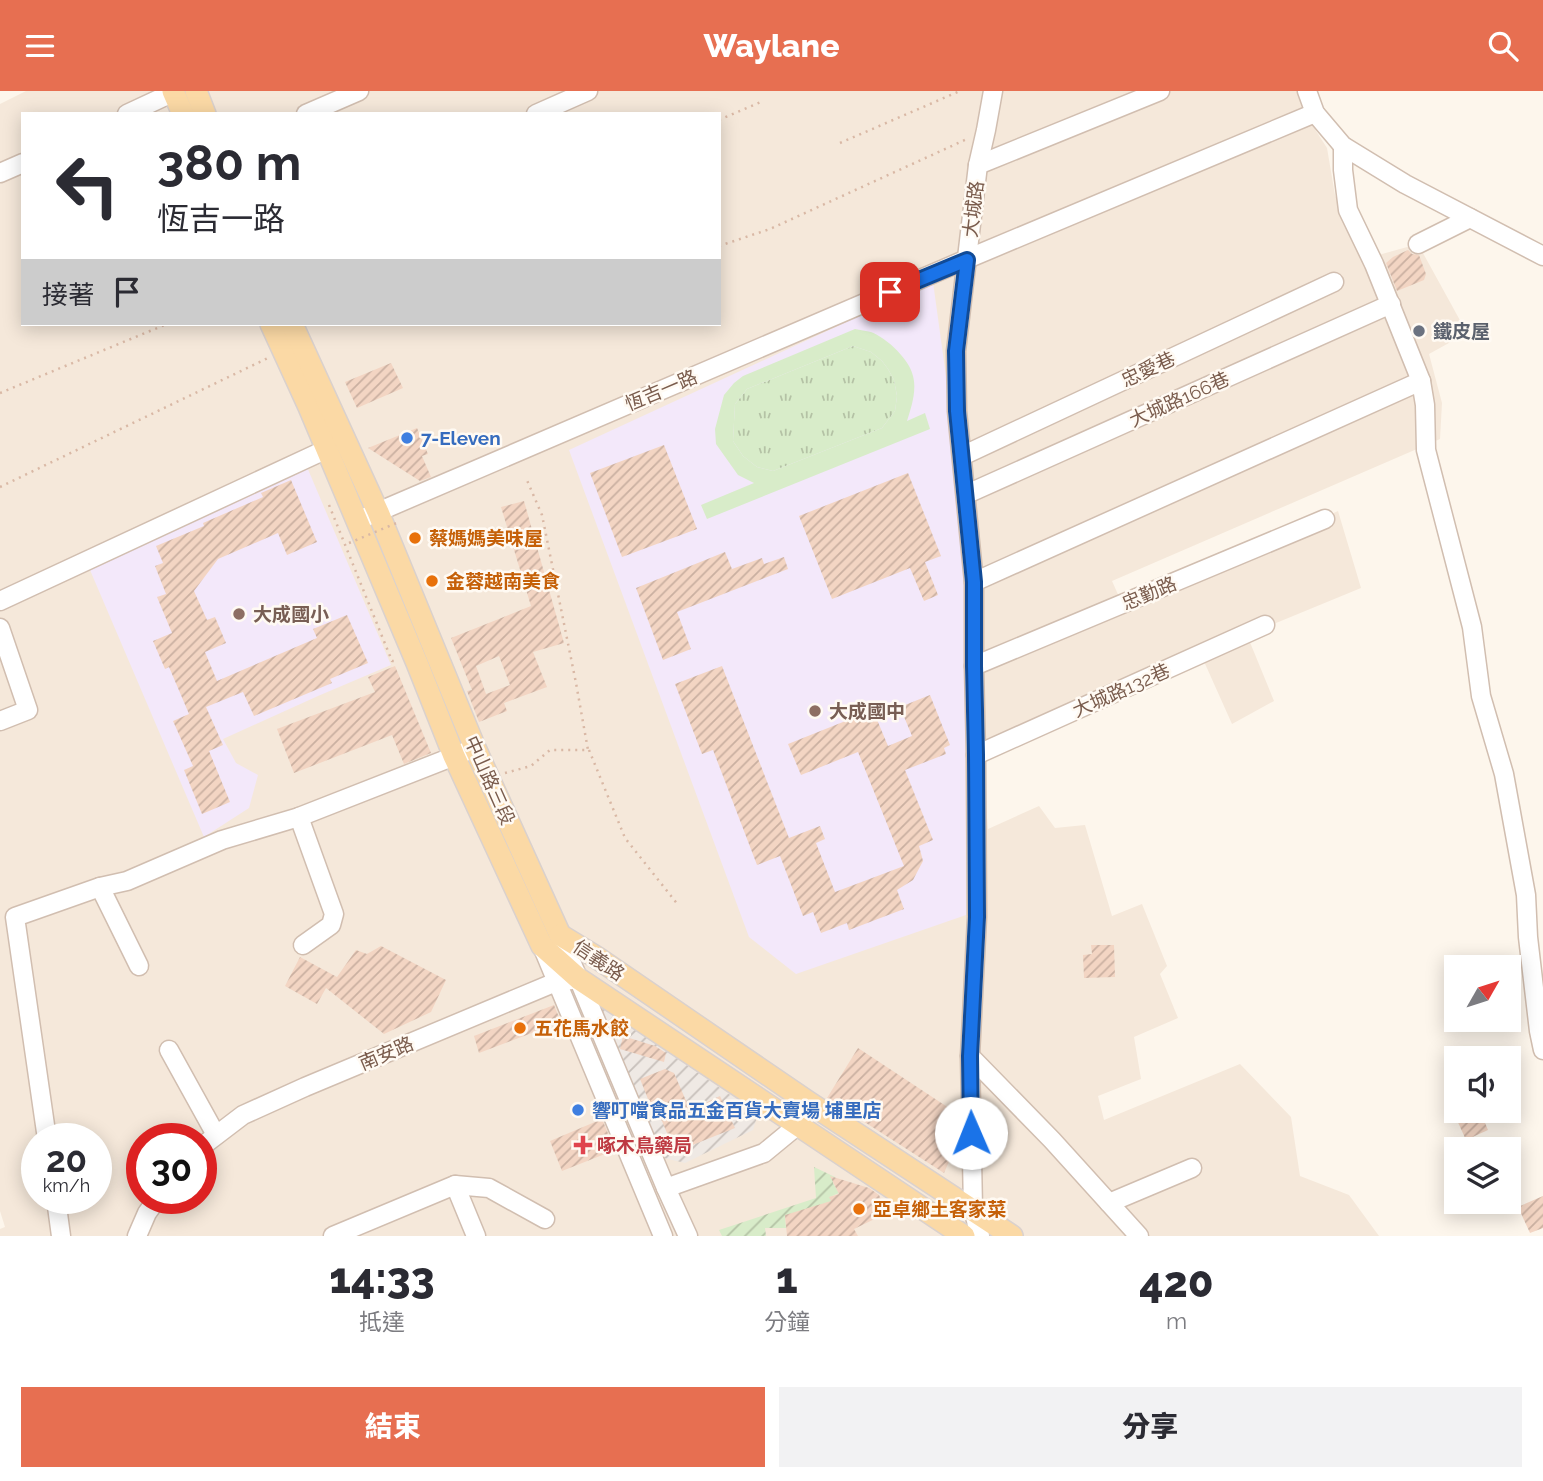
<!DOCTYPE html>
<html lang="zh-TW">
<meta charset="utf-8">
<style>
:root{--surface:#fff;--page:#f2f2f3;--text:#2b2b33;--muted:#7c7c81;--accent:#e76f51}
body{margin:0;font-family:Raleway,"Noto Sans TC",sans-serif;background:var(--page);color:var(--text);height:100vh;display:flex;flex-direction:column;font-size:26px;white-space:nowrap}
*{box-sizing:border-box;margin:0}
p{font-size:23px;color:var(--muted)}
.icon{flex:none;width:38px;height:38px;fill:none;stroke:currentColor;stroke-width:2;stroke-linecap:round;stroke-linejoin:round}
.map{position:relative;height:1145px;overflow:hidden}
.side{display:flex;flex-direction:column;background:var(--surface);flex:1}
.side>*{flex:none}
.guide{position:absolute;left:21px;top:21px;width:700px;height:214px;border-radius:0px;box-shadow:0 4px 18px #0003;background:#fff;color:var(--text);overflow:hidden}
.needle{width:46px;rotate:51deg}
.tools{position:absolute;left:1444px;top:864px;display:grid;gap:14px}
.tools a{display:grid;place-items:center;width:77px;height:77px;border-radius:0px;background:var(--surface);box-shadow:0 4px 18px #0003;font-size:35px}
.speed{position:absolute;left:21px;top:1032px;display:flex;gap:14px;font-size:35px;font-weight:700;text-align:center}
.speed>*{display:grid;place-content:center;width:91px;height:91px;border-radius:50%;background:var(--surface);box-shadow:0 4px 18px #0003;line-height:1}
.speed small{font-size:18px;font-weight:400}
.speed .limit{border:10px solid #d22;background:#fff;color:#111}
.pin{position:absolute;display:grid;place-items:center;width:60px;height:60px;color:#fff;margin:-30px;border-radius:14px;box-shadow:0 4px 10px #0006}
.me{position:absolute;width:77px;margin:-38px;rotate:359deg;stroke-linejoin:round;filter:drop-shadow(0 0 5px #0008)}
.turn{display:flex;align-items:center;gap:24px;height:147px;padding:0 21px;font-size:32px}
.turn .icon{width:91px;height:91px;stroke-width:2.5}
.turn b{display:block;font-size:49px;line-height:60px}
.then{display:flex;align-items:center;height:66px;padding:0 21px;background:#0003;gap:14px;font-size:26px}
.eta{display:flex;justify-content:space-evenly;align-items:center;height:119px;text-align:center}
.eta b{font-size:42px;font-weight:800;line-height:49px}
.button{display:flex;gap:14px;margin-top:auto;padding:14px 21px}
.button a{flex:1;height:80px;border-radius:0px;background:var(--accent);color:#fff;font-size:28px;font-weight:800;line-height:80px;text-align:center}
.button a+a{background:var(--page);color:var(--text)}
header{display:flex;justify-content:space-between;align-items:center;height:91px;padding:0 21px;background:var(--accent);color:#fff;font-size:32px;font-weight:800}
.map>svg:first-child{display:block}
</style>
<header><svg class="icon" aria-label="menu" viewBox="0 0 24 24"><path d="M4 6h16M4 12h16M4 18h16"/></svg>Waylane<svg class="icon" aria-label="search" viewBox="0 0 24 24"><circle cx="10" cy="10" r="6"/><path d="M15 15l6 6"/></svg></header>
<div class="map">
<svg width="1543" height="1145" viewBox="0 0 1543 1145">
<defs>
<pattern id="industrial-furrows" width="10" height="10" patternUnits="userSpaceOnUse" patternTransform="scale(1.75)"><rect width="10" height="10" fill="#efe9e4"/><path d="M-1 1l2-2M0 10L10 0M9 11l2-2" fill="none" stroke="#c7c0bb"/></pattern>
<pattern id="grass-tufts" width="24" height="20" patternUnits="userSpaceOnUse" patternTransform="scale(1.75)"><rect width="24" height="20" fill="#d8ecc9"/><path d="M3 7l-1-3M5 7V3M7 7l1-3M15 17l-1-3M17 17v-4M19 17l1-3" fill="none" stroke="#b4c2a5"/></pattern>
<pattern id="garden-furrows" width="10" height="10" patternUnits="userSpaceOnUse" patternTransform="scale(1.75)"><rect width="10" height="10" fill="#d8ecc9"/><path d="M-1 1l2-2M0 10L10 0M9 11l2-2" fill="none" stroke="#b4c2a5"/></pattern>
<pattern id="building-hatch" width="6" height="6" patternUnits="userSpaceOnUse" patternTransform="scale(1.75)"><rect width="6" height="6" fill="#f3d5c3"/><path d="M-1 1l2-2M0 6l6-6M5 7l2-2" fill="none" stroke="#cab0a1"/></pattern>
</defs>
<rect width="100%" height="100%" fill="#fdf6ec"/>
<path fill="#f5e8da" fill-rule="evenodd" d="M 26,0 L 1300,0 L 1309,29 L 1327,57 L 1335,104 L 1364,168 L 1418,153 L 1467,242 L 1429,263 L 1442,312 L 1440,348 L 1112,490 L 1125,519 L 1338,420 L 1361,497 L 1247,544 L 1274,610 L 1232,633 L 1202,566 L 982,667 L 988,738 L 1039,715 L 1055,737 L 1085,734 L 1112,825 L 1142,813 L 1167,875 L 1160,883 L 1178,927 L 1134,946 L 1141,988 L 1098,1005 L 1104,1029 L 1240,973 L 1291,1026 L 1300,1085 L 1349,1104 L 1379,1145 L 0,1145 L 0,1138 L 5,1136 L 0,1120 L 0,13 ZM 23,23 L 719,23 L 719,233 L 23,233 ZM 37,1048 L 96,1048 L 96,1108 L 37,1108 ZM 142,1048 L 201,1048 L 201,1108 L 142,1108 Z"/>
<path fill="url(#industrial-furrows)" d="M 599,914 L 758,1023 L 753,1039 L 685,1072 L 664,1067 Z"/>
<g fill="#f3e8fa">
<path d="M 933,191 L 964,416 L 966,824 L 796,883 L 749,846 L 569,359 Z"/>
<path d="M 307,376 L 391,574 L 318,605 L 223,648 L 236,672 L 258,684 L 249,717 L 204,746 L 87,472 Z"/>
</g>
<path fill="url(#grass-tufts)" d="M 853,255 L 871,261 L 882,270 L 888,278 L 894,289 L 897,305 L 895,320 L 882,337 L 773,380 L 757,376 L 743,365 L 733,350 L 735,313 L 747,298 Z"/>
<path fill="url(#garden-furrows)" d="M 814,1076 L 835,1086 L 833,1092 L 839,1102 L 830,1106 L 836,1124 L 785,1124 L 786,1137 L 765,1137 L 766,1145 L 722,1145 L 719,1139 L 816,1107 Z"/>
<path fill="#d8ecc9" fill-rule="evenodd" d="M 855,238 C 860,239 866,240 871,241 C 887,247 910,269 913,285 C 917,300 911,317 907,330 L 925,322 L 930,338 L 707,428 L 701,414 L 754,392 L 738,384 L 716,353 L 715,338 L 724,304 L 734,292 L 743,285 ZM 853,255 L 871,261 L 882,270 L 888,278 L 894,289 L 897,305 L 895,320 L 882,337 L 773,380 L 757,376 L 743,365 L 733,350 L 735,313 L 747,298 Z"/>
<g fill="url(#building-hatch)" fill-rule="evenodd">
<path d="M 1408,159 L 1412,163 L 1419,164 L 1426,183 L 1424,189 L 1397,200 L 1386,172 L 1393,166 Z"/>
<path d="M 391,272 L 403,297 L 357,317 L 345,291 Z"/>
<path d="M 417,337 L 428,363 L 422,365 L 431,386 L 420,390 L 368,357 Z"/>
<path d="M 664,354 L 697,438 L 622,466 L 590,382 Z"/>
<path d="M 908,382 L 941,465 L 925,471 L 938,504 L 924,510 L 910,477 L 832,508 L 799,425 Z"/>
<path d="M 291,389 L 317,451 L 287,464 L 278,442 L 218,468 L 194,500 L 207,529 L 215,526 L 226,552 L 205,561 L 217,590 L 317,547 L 313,538 L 347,524 L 368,572 L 330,588 L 332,592 L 254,625 L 243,601 L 206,616 L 223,654 L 209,660 L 230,711 L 202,723 L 184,679 L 193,675 L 173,630 L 189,623 L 169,576 L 165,578 L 153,550 L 172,542 L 157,506 L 166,503 L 155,475 L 163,472 L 156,455 L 204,435 L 203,432 L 263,406 L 261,402 Z"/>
<path d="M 524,410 L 564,552 L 533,561 L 547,596 L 504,612 L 507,620 L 479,631 L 467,600 L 472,599 L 451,547 L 531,515 L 501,416 ZM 499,565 L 510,594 L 486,603 L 476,575 Z"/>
<path d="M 725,461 L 732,478 L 762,467 L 764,473 L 784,466 L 788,478 L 677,521 L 691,558 L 663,569 L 636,497 Z"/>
<path d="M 395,575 L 431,662 L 404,673 L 392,644 L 294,682 L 277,638 L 375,601 L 368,586 Z"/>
<path d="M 722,575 L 789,747 L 820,735 L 825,748 L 816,752 L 835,801 L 904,775 L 858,661 L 801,684 L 788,653 L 873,619 L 888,655 L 912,645 L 900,616 L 930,604 L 950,654 L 944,657 L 946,663 L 905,679 L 933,749 L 919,755 L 923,770 L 913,789 L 897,799 L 904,818 L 849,839 L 847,832 L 821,842 L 813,821 L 803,825 L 780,765 L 757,774 L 713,659 L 702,663 L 675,593 Z"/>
<path d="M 1091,854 L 1114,854 L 1115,886 L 1084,887 L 1083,864 L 1092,863 Z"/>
<path d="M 381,855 L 446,889 L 431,921 L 384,943 L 326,897 L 317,913 L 285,895 L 300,866 L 337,886 L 356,859 L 367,863 Z"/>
<path d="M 554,914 L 561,931 L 479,962 L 474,945 Z"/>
<path d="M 623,945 L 655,955 L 666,962 L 664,971 L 620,958 Z"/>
<path d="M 858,957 L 955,1021 L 954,1059 L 944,1082 L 827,1007 Z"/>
<path d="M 665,978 L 674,982 L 690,1019 L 720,1005 L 735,1037 L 675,1061 L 656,1016 L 652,1018 L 640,988 Z"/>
<path d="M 1471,1020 L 1480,1020 L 1488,1039 L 1466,1049 L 1456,1027 Z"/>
<path d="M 602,1028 L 615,1059 L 562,1080 L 550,1050 Z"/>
<path d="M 830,1085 L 869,1097 L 879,1104 L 887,1122 L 854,1138 L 858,1145 L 787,1145 L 785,1124 L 831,1110 L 829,1106 L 839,1103 Z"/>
<path d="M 1543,1105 L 1543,1137 L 1530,1142 L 1518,1116 Z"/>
</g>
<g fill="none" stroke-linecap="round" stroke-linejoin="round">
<g stroke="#d1beb0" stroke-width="21">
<g id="minor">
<path d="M 1307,0 L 1315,22 L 1343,55 L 1405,93 L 1543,165"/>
<path d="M 127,23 L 174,1"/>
<path d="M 306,23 L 359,0"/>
<path d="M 536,23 L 588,0"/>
<path d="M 1343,55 L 1343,79 L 1348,119 L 1374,173 L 1421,290 L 1425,314 L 1426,359 L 1472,536 L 1481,605 L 1504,683 L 1526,804 L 1528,846 L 1539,940 L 1543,959"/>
<path d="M 978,74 L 1160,0"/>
<path d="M 0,82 L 23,72"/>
<path d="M 1418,153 L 1470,127"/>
<path d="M 962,365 L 1334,191"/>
<path d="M 967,403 L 1391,213"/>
<path d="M 366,426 L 967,168 L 1315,22"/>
<path d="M 974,491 L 1421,290"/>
<path d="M 0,510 L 327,358"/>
<path d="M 0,537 L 28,619 L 0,630"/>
<path d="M 974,575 L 1325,428"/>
<path d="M 976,664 L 1265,534"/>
<path d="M 299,726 L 334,823 L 331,834 L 303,854"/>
<path d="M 100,796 L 139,875"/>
<path d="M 560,844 L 666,1097 L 688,1145"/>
<path d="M 542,855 L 663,1145"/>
<path d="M 169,959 L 216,1044"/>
<path d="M 970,965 L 1052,1049 L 1139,1145"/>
<path d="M 47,1048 L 15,826 L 100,796 L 127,790 L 222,749 L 299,726 L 475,657"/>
<path d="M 201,1056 L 243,1024 L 305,996 L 556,891 L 579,888"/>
<path d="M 455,1094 L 476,1145"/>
<path d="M 666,1097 L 764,1062 L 798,1034 L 808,1011"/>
<path d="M 56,1108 L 61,1145"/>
<path d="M 1109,1112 L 1192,1077"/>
<path d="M 137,1145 L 147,1122 L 157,1108"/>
<path d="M 333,1145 L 455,1094 L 489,1097 L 545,1128"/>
<path d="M 980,1145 L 973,1118 L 970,965 L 977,826 L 976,664 L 974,575 L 974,491 L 957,320 L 956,260 L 978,74 L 986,39 L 993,0"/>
</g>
</g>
<g stroke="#dad1cd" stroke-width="24">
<g id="major">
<path d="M 173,0 L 183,23"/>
<path d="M 196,0 L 205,23"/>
<path d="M 271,233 L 309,316 L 417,572 L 454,665 L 542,855 L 579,888 L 964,1145"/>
<path d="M 292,233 L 378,421 L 475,657 L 560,844"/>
<path d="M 560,844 L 596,866 L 808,1011 L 1012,1145"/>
</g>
</g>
<g stroke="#d9b8a5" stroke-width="2.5" stroke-dasharray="2 5" stroke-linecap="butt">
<path d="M 719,29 L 763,10"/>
<path d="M 840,52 L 960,0"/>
<path d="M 719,155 L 770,138 L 967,48"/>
<path d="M 0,302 L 167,233"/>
<path d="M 0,396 L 268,267"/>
<path d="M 329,414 L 392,570 L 396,570"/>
<path d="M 589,659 L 625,747 L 679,815"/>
<path d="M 505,682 L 531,675 L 550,659 L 588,659 L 576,592 L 542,424 L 526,387"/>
</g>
<use href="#minor" stroke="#fff" stroke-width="18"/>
<use href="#major" stroke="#fbd9a5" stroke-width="21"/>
<path stroke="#d9b8a5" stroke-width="2.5" stroke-dasharray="2 5" stroke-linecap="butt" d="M 349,452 L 399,431"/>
</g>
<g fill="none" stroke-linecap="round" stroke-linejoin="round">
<g stroke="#114b97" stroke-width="18">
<path id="route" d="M 890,201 L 967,169 L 956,260 L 957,320 L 974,491 L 974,575 L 976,664 L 977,826 L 970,965 L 971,1042"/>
</g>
<use href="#route" stroke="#1a73e8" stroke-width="12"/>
</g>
<circle fill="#6b7280" stroke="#fffaf3" stroke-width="2.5" cx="1419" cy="240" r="7"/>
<g fill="#3f7fe0" stroke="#fffaf3" stroke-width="2.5">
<circle cx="407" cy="347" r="7"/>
<circle cx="578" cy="1019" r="7"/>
</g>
<g fill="#e8710a" stroke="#fffaf3" stroke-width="2.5">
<circle cx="415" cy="447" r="7"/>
<circle cx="432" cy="490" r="7"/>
<circle cx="520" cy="937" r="7"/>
<circle cx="859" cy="1118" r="7"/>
</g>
<g fill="#8d6e63" stroke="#fffaf3" stroke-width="2.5">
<circle cx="239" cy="523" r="7"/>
<circle cx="815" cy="620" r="7"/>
</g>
<path fill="#e0444e" stroke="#fffaf3" stroke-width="2.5" d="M579.5 1043.5h7v7h7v7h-7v7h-7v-7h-7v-7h7z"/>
<g text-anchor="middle" stroke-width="5" stroke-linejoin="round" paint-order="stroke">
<g font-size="19" fill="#7a5c4d" stroke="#fffaf3">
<text transform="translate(973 118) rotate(-83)" y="7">大城路</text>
<text transform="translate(1148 278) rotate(-25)" y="7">忠愛巷</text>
<text transform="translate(661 299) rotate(-23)" y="7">恆吉一路</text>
<text transform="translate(1179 308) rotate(-24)" y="7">大城路166巷</text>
<text transform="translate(1149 502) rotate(-23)" y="7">忠勤路</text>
<text transform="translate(1121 599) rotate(-24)" y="7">大城路132巷</text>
<text transform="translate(490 689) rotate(66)" y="7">中山路三段</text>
<text transform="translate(599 869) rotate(34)" y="7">信義路</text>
<text transform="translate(386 962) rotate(-23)" y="7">南安路</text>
</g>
<g font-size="19" font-weight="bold" fill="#5b616d" stroke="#fffaf3" text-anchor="start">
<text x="1433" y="247">鐵皮屋</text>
</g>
<g font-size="19" font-weight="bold" fill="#366cbe" stroke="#fffaf3" text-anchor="start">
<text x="421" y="354">7-Eleven</text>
<text x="592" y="1026">響叮噹食品五金百貨大賣場 埔里店</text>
</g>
<g font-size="19" font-weight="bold" fill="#c56008" stroke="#fffaf3" text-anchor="start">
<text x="429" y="454">蔡媽媽美味屋</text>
<text x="446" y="497">金蓉越南美食</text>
<text x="534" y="944">五花馬水餃</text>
<text x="873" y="1125">亞卓鄉土客家菜</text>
</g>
<g font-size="19" font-weight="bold" fill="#785e54" stroke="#fffaf3" text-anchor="start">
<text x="253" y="530">大成國小</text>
<text x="829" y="627">大成國中</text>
</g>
<g font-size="19" font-weight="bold" fill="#be3a42" stroke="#fffaf3" text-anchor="start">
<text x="597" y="1061">啄木鳥藥局</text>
</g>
</g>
</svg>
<div class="tools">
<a><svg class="needle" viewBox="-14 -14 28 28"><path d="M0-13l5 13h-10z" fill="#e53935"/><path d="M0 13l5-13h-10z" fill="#7c7c81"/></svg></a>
<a><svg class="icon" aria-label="sound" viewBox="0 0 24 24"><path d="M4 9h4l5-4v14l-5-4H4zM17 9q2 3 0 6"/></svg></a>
<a><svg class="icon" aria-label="layers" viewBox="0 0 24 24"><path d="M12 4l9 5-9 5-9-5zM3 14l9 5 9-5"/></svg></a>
</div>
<div class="speed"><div>20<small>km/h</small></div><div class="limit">30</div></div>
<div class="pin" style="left:890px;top:201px;background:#d93025"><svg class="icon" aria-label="arrive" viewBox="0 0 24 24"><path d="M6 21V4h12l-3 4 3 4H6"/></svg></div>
<svg class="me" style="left:971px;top:1042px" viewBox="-20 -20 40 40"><circle r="19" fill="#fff"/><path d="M0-13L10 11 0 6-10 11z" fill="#1a73e8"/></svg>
<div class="guide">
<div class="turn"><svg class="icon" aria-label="left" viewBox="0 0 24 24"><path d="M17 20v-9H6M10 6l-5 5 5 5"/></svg><div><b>380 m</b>恆吉一路</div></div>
<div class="then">接著<svg class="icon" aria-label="arrive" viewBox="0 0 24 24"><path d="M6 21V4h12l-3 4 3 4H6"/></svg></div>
</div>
</div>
<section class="side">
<div class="eta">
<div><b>14:33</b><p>抵達</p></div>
<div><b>1</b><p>分鐘</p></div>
<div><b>420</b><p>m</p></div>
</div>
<div class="button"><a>結束</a><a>分享</a></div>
</section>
